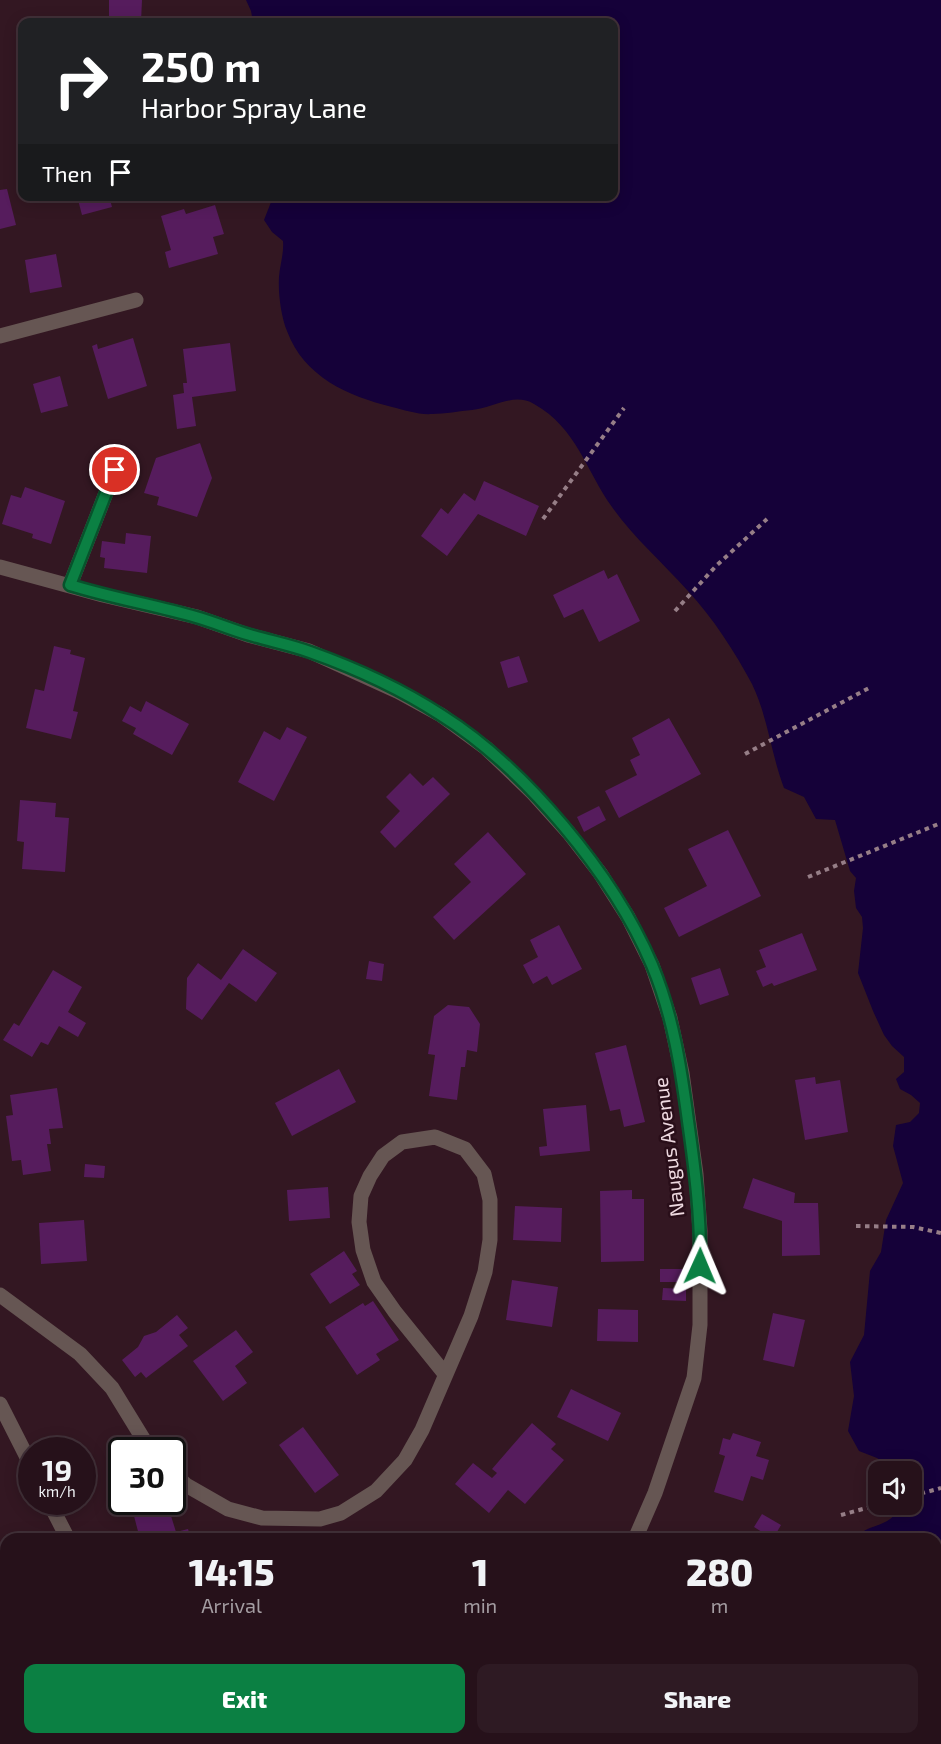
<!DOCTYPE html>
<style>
:root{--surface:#26111a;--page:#2e1a23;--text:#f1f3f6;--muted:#a49da2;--line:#423139;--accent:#0b8043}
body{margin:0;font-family:"Exo 2",sans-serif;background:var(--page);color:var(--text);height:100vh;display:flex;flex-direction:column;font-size:22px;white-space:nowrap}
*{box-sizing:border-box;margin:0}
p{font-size:20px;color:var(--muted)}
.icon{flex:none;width:33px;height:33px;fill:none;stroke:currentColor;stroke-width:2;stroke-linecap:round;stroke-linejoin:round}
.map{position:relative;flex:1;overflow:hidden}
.drawer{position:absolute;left:0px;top:1533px;width:942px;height:212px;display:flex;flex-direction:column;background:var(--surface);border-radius:18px 18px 0 0;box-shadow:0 3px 15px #0003,0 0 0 2px var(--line)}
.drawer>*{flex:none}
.banner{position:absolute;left:18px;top:18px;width:600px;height:183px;border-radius:12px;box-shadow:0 3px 15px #0003,0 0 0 2px var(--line);background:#202124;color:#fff;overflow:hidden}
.buttons{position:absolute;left:868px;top:1461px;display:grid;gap:12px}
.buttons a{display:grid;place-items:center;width:54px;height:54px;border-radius:12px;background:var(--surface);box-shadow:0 3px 15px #0003,0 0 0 2px var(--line);font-size:30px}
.speed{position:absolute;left:18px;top:1437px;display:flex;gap:12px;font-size:30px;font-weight:700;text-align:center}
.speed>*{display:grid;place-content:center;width:78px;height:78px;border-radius:50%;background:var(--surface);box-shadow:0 3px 15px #0003,0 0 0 2px var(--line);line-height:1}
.speed small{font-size:15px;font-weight:400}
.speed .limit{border:3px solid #111;border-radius:9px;background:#fff;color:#111}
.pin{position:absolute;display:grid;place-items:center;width:51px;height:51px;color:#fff;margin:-26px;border:3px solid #fff;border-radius:50%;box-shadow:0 2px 6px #0007}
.me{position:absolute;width:66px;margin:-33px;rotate:1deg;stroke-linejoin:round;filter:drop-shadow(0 0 4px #0008)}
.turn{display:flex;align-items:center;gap:21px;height:126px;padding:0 24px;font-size:27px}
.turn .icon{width:78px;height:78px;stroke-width:2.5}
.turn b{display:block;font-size:42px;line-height:51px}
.then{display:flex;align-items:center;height:57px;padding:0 24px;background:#0003;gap:12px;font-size:22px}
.eta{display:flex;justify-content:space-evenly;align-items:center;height:102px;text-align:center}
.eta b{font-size:36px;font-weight:800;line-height:42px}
.button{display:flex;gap:12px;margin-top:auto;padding:12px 24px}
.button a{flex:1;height:69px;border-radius:12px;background:var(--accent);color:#fff;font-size:24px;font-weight:800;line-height:69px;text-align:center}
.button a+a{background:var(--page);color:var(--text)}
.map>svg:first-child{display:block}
</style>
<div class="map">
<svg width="941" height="1744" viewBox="0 0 941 1744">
<rect width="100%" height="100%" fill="#331722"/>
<path fill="#150139" d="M 246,0 L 941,0 L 941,1744 L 751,1744 L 754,1738 L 936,1738 L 936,1539 L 853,1539 C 859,1535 864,1530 870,1528 C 884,1523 895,1520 900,1505 L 912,1504 L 912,1472 L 896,1471 L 877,1458 L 859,1451 L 848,1431 L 854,1396 L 850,1362 L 864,1335 L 870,1271 L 881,1252 L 886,1220 L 903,1183 L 893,1146 L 896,1125 L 910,1122 L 919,1113 L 920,1103 L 911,1095 L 900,1089 L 896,1079 L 904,1072 L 904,1057 L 892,1046 L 884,1035 L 873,1011 L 858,973 L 863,928 L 862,917 L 856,908 L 854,891 L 856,878 L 850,871 L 835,820 L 816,819 L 804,797 L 784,788 C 771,754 768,717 752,684 C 735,652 713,618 688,591 C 663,563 634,538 612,507 C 586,471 577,428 534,404 C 514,392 493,408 472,410 C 459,411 445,414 432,414 C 419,415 404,410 392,407 C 348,396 304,377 287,331 C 281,316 278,293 279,277 C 280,264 284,254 283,241 L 272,232 L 264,220 L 273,197 L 614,196 L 614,22 L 253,22 L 251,11 Z"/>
<g fill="#561c5d">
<path d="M 109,0 L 142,0 L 141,22 L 109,22 Z"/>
<path d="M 7,189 L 16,225 L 0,229 L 0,190 Z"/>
<path d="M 77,196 L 109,196 L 112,207 L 82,215 Z"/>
<path d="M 215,205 L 224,234 L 213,237 L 218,254 L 169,268 L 165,252 L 171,250 L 161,216 L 184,209 L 186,214 Z"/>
<path d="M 56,254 L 62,287 L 30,293 L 25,260 Z"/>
<path d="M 133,338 L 147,386 L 108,399 L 92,346 L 97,344 L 98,349 Z"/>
<path d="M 230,343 L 236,391 L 192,397 L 196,426 L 177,429 L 173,395 L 184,393 L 183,383 L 187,383 L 183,349 Z"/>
<path d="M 60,376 L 68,406 L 41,413 L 33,384 Z"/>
<path d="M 200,443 L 212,478 L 197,517 L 157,505 L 159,497 L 144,493 L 156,458 Z"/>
<path d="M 484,481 L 539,506 L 526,536 L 478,514 L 447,556 L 421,536 L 441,508 L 448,514 L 464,493 L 475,501 Z"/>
<path d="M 25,487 L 65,501 L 51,544 L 32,538 L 33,534 L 2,524 L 11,495 L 21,498 Z"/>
<path d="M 126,533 L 151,536 L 147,573 L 104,568 L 105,558 L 100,557 L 102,541 L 125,544 Z"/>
<path d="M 604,570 L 608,579 L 617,574 L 640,621 L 599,642 L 583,609 L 564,618 L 553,595 Z"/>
<path d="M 54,646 L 71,650 L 70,654 L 85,658 L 73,711 L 78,712 L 71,739 L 26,728 L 35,689 L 44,691 Z"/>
<path d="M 519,656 L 528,682 L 508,688 L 500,662 Z"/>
<path d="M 146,701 L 189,724 L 172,755 L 133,734 L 136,728 L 122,721 L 130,706 L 141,712 Z"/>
<path d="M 669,718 L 701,774 L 619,818 L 605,791 L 637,775 L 630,760 L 640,755 L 632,738 Z"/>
<path d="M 287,727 L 307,737 L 274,801 L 238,782 L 264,731 L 280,740 Z"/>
<path d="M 410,773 L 423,786 L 433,777 L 450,794 L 395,848 L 380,832 L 400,811 L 386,797 Z"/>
<path d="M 20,800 L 56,803 L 55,817 L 69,818 L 65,872 L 22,869 L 24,842 L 17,841 Z"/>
<path d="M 599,806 L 606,820 L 584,832 L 577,817 Z"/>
<path d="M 728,830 L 761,896 L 679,937 L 664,908 L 707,886 L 688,849 Z"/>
<path d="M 488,832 L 526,874 L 454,940 L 433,917 L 471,882 L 454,864 Z"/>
<path d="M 559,925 L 582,969 L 552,985 L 547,976 L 533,984 L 523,965 L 538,957 L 530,940 Z"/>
<path d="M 802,933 L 817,970 L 774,986 L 772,983 L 763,987 L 756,971 L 766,967 L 759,950 Z"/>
<path d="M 243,949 L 277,973 L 256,1002 L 229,983 L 202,1020 L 186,1009 L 187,978 L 198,963 L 221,980 Z"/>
<path d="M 369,961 L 384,964 L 382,981 L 366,979 Z"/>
<path d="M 720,968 L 729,995 L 700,1005 L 691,978 Z"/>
<path d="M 53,970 L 82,987 L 68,1012 L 86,1023 L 78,1037 L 59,1026 L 48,1045 L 41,1042 L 32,1057 L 3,1040 L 14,1023 L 19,1026 Z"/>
<path d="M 448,1005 L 469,1007 L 480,1024 L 477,1052 L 467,1050 L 465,1067 L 461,1067 L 457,1100 L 429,1096 L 435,1055 L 428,1054 L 434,1016 Z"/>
<path d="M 626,1045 L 645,1122 L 624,1127 L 620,1109 L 610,1111 L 595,1053 Z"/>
<path d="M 339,1069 L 356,1102 L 292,1136 L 275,1103 Z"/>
<path d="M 815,1077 L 816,1084 L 840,1080 L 848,1132 L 805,1140 L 795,1080 Z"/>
<path d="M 57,1088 L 63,1128 L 49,1129 L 51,1144 L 47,1144 L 51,1171 L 23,1175 L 21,1160 L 12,1161 L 6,1116 L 13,1115 L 10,1095 Z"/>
<path d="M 586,1105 L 590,1151 L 540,1156 L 539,1147 L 547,1146 L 543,1109 Z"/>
<path d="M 85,1164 L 105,1166 L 104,1178 L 84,1177 Z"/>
<path d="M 753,1178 L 795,1193 L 794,1203 L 818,1203 L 820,1255 L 782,1256 L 782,1221 L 743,1208 Z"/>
<path d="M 328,1187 L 330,1218 L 289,1221 L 287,1190 Z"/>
<path d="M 632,1190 L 632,1199 L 644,1199 L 644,1261 L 601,1262 L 600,1191 Z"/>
<path d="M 515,1206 L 562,1208 L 561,1242 L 513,1240 Z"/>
<path d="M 84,1220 L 87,1261 L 41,1264 L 39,1223 Z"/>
<path d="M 344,1251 L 357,1271 L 352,1274 L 360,1285 L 330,1304 L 310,1274 Z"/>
<rect x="660" y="1269" width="23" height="13"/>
<path d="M 512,1280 L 558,1287 L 552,1327 L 506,1320 Z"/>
<path d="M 663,1288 L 686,1289 L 686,1301 L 662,1300 Z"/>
<path d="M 373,1301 L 399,1340 L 376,1354 L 380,1360 L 357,1375 L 325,1327 L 363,1303 L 365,1306 Z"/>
<path d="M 598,1309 L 638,1310 L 638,1342 L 597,1341 Z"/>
<path d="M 773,1313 L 805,1320 L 794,1367 L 763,1360 Z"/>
<path d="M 177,1315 L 188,1328 L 179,1335 L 188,1346 L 146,1378 L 141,1372 L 135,1377 L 122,1360 L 138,1347 L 144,1336 L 156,1332 Z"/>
<path d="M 236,1330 L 253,1352 L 235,1366 L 247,1383 L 223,1401 L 193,1361 Z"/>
<path d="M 571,1389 L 621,1413 L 608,1441 L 557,1417 Z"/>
<path d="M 532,1423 L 556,1444 L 551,1449 L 564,1460 L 525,1504 L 508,1490 L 489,1513 L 455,1484 L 473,1463 L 492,1478 L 497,1473 L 492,1469 Z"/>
<path d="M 303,1427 L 339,1475 L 315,1493 L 279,1445 Z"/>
<path d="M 733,1433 L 761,1442 L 756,1456 L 769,1460 L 763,1480 L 751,1476 L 743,1501 L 714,1492 L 725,1456 L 719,1454 L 723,1438 L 730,1440 Z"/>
<path d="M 168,1506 L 176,1532 L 188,1529 L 191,1539 L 140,1539 L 134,1516 Z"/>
<path d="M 762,1514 L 781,1525 L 773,1539 L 754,1527 Z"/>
<path d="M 6,1612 L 6,1660 L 0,1648 L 0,1615 Z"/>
<path d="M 566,1738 L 619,1738 L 623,1744 L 570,1744 Z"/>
</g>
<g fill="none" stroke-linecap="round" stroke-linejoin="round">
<g stroke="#967e87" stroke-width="4" stroke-dasharray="4.5 4.5" stroke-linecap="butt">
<path d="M 543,519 L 624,408"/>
<path d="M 675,611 L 716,566 L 767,519"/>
<path d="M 745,754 L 869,688"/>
<path d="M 808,877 L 941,823"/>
<path d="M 856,1226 L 913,1227 L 941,1233"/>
<path d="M 912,1496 L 941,1488"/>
<path d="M 841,1515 L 881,1504"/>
<path d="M 936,1693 L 941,1696"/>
</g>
<g stroke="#665653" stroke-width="15">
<path d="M 0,336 L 136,300"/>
<path d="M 0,567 L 103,595 L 197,617 L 248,635 L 309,651 L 399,692 L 441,715 L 486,748 L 532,792 L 569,833 L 600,873 L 628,917 L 652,965 L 670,1018 L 682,1073 L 696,1174 L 700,1231 L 700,1325 L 694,1378 L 655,1493 L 635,1539"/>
<path d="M 70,585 L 115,470"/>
<path d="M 0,1295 L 80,1354 L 112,1388 L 150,1450"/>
<path d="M 0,1404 L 32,1467"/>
<path d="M 172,1472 L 186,1485 L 228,1509 L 262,1518 L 320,1519 L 341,1513 L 376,1491 L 405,1460 L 422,1430 L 471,1316 L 485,1272 L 490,1240 L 490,1200 L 484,1174 L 465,1149 L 435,1137 L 402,1142 L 383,1156 L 370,1176 L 361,1196 L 359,1222 L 363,1250 L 374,1282 L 395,1312 L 445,1374"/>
<path d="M 49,1502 L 68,1539"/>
<path d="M 233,1738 L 244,1744"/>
<path d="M 13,1744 L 23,1738"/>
<path d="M 410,1744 L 422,1738"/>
</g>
</g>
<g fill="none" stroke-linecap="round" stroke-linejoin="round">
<g stroke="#07532c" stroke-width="15">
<path id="route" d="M 115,470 L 70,585 C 112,598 154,605 196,617 C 214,622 232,630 250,635 C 270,641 291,645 310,652 C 355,668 401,689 441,715 C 524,767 614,875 652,965 C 673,1015 681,1068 688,1121 C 695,1170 701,1217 700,1266"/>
</g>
<use href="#route" stroke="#0b8043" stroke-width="10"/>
</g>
<g text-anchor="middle" stroke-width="5" stroke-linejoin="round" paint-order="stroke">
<g font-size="20" fill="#eed9e0" stroke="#290e19">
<text transform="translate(669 1147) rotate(-97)" y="7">Naugus Avenue</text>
</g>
</g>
</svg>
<div class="buttons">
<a><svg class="icon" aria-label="sound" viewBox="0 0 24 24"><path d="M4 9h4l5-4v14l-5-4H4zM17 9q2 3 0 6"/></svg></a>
</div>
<div class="speed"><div>19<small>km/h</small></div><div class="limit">30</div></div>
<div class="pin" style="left:115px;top:470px;background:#d93025"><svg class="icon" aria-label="arrive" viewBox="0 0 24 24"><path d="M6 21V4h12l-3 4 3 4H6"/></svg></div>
<svg class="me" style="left:700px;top:1266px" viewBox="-20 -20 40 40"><path d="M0-17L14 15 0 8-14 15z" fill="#0b8043" stroke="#fff" stroke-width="4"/></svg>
<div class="banner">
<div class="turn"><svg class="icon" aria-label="right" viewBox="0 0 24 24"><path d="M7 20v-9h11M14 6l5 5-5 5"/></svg><div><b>250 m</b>Harbor Spray Lane</div></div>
<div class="then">Then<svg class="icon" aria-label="arrive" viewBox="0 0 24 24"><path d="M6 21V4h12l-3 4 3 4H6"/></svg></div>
</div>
<section class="drawer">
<div class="eta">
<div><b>14:15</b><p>Arrival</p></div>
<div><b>1</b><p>min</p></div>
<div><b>280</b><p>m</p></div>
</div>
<div class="button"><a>Exit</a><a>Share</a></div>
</section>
</div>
